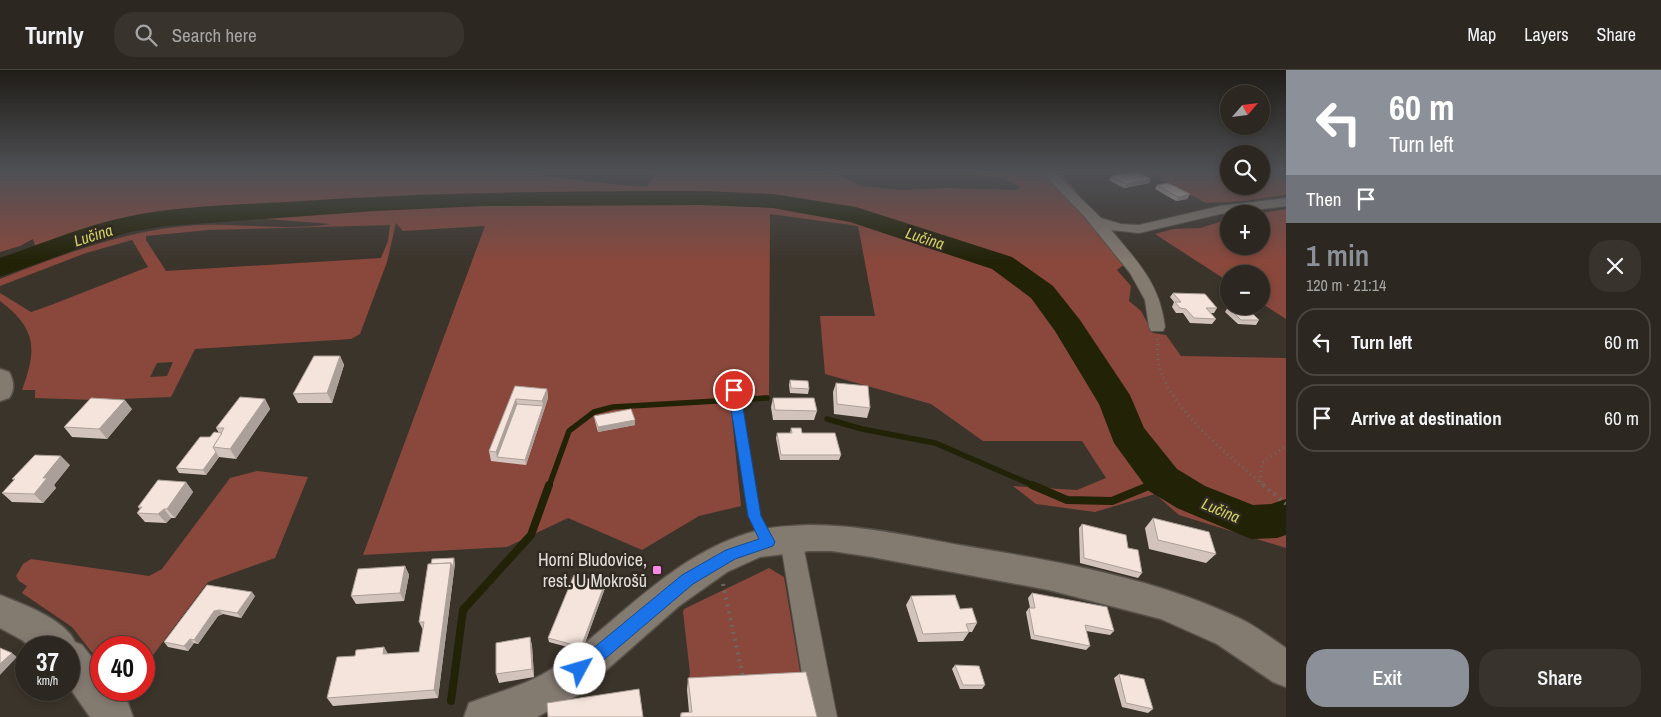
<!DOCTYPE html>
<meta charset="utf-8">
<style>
:root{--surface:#2c2720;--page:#38332d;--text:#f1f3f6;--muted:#a6a5a5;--line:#48443e;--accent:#8c9099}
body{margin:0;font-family:"Archivo Narrow",sans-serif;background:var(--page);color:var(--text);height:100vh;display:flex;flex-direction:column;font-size:19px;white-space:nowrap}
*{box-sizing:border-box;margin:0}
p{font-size:16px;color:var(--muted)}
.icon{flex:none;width:28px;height:28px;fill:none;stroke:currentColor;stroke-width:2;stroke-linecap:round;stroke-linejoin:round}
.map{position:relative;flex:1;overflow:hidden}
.sheet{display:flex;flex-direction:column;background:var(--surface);width:375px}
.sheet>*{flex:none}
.guide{background:#8c9099;color:#fff;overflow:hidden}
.needle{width:32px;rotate:62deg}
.fabs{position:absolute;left:1220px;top:15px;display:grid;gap:10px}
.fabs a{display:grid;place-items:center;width:50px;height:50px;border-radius:50%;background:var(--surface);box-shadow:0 2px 8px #0003,0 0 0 1px var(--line);font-size:25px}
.speed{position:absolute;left:15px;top:566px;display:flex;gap:10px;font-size:25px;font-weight:700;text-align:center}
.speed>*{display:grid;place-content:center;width:65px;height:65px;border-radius:50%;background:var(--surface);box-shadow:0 2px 8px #0003,0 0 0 1px var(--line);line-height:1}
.speed small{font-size:12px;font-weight:400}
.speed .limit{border:8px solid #d22;background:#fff;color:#111}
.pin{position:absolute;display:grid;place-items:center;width:42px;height:42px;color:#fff;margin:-21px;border:2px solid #fff;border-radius:50%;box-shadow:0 1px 5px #0007}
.me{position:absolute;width:55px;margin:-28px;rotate:51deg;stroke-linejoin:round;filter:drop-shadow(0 0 4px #0008)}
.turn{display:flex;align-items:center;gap:18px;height:105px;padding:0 20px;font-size:22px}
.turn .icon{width:65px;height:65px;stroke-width:2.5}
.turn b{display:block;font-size:35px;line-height:42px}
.then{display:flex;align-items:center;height:48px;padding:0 20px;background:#0003;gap:10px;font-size:19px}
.round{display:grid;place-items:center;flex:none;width:52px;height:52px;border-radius:20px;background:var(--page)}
.head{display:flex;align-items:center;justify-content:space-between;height:85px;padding:0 20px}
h1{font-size:30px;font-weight:600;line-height:38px;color:var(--accent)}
.action{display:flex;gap:10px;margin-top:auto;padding:10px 20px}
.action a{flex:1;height:58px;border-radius:20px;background:var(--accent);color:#fff;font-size:20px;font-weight:600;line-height:58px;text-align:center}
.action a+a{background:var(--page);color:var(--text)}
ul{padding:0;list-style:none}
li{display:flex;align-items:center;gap:15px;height:68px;margin:0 10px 8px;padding:0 10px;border:2px solid var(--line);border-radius:20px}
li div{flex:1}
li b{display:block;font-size:19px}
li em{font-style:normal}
header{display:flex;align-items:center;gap:30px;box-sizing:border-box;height:70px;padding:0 25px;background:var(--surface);border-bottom:1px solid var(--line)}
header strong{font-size:24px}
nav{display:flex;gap:28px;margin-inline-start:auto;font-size:18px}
.search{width:350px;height:45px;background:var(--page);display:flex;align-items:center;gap:12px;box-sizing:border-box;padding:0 18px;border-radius:20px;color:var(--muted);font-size:19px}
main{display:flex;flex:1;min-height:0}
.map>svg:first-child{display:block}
</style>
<header>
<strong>Turnly</strong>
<div class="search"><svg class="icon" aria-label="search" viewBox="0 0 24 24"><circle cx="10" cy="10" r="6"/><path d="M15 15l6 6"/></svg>Search here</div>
<nav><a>Map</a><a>Layers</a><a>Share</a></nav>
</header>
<main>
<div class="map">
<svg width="1286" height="647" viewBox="0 0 1286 647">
<rect width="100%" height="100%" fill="#3b342b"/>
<g fill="#8a483c" fill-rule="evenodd">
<path d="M 0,102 L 529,102 L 529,104 L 619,115 L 648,116 L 656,102 L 799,102 L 838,105 L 862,116 L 901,120 L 947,118 L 1017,120 L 1021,117 L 1002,108 L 963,102 L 1060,102 L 1099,149 L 1126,193 L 1117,200 L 1131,216 L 1129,231 L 1141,241 L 1153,263 L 1166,265 L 1181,286 L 1286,288 L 1286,478 L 1179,445 L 1155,424 L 1095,442 L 1036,434 L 1013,416 L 1077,420 L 1106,408 L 1082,371 L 983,371 L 931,334 L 825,304 L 820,246 L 875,246 L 858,156 L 770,144 L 769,325 L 730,329 L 741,436 L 699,446 L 642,480 L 568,448 L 507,477 L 363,485 L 485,156 L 403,161 L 396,153 L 387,192 L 360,264 L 351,269 L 195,279 L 171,327 L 94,330 L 35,328 L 35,320 L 22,320 C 37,279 37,259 0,231 L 0,223 L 31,242 L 51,235 L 148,197 L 132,170 L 86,183 L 0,216 L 0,209 C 64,184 128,159 198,155 C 241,153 287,161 331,154 L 266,149 L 142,154 L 46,182 L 35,176 L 33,169 L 20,176 L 0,182 ZM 390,155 L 388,171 L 381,188 L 166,201 L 146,170 L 146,166 L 209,160 ZM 173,292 L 167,306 L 150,307 L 157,293 Z"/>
<path d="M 1149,102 L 1229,102 L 1229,116 L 1261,116 L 1261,102 L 1270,102 L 1286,108 L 1286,125 L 1245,131 L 1206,133 Z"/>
<path d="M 1286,139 L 1286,249 L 1261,233 L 1261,204 L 1229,204 L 1229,212 L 1155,164 L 1173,159 L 1200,158 L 1229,149 L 1229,176 L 1261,176 L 1261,144 L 1256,144 Z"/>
<path d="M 257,401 L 308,407 L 275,488 L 208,512 L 144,597 L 144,578 L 101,578 L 101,594 L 72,557 L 22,523 L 27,516 L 19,511 L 16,506 L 23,494 L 31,489 L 149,506 L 162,499 L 230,408 Z"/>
<path d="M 769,498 L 784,507 L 802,613 L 687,620 L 690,603 L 683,542 L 684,539 Z"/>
</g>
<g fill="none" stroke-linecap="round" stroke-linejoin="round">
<g stroke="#222207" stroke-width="5.5">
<path d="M 827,349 L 862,359 L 935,373 L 1035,416"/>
<path d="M 549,416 L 569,361 L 594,342 L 613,337 L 767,328"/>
<path d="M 1148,416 L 1163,410"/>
</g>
<g stroke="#222207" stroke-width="8">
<path d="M 1032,415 L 1067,430 L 1112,431 L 1151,415"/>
<path d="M 451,631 L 463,540 L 531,465 L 549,415"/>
</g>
<path fill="#222207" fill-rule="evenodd" d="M 702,121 L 773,124 L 856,137 L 1012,187 L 1053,216 L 1080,250 L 1130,325 L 1144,358 L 1177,399 L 1205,416 L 1253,435 L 1271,434 L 1286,429 L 1286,465 L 1277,468 L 1251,469 L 1177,438 L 1149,421 L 1114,373 L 1099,334 L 1055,261 L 1031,228 L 992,199 L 850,152 L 773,138 L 702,135 L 484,136 L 375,141 L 166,156 L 130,162 L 94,173 L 0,207 L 0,188 C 41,174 83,156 126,147 C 178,136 233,135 287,132 C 425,122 563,121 702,121 Z"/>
<g stroke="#57514b" stroke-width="2">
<path id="lane" d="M 734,317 L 738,320 L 759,446 L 772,470 L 771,473 L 767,475 L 763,473 L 749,446 L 730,320 Z"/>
</g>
<g stroke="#57514b" stroke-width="2">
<g id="street">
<path d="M 1041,102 L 1054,102 L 1101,148 L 1121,154 L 1139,155 L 1220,136 L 1286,128 L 1286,136 L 1220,144 L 1139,163 L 1111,160 C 1138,192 1160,214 1165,257 L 1163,261 L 1151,261 L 1149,257 L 1145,230 L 1130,203 L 1084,146 Z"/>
<path d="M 791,459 L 799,462 L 802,469 L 837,647 L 809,647 L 780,469 L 783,462 Z"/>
</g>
</g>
<g stroke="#57514b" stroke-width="3">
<g id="secondary">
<path d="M 0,299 L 9,302 C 14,311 15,320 9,328 L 0,331 Z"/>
<path d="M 809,455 C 860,455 910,466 959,475 C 1055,491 1153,507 1241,549 C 1257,557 1271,568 1286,578 L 1286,617 L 1273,612 L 1217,574 L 1161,549 L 1049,520 L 872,487 L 832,481 L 809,481 L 760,487 L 727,502 L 679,536 L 578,625 L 537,647 L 464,647 L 469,633 C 497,622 528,615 553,598 C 619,551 675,482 756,461 C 773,456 792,456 809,455 Z"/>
<path d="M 0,525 C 21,533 66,550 75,572 L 82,575 L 101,599 L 101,620 L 117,620 L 128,633 L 133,647 L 90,647 L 69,617 L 69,578 L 32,578 L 22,570 L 0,558 Z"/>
</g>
</g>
<g stroke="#6e6860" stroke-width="3" stroke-dasharray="1 4" stroke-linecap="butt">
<path d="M 1157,269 C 1158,278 1157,287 1159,296 C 1172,341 1229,386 1265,416"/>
<path d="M 1260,412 L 1262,393 L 1286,376"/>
</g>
<g stroke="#6e6860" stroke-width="4" stroke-dasharray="2 5" stroke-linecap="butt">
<path d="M 1263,415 L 1286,434"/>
<path d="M 723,514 L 743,608"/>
</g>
<use href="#lane" fill="#837a70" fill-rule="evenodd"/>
<use href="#street" fill="#837a70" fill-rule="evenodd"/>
<use href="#secondary" fill="#837a70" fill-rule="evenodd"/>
</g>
<g fill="#d2c4bc">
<path d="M 1111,106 L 1151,109 L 1149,113 L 1124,118 L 1109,110 Z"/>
<path d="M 1157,115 L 1190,124 L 1187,129 L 1176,131 L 1155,119 Z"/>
<path d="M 1173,223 L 1217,238 L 1214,243 L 1211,243 L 1216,249 L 1212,254 L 1190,253 L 1183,243 L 1176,243 L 1172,237 L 1174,232 L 1170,227 Z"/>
<path d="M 1228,237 L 1259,250 L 1256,255 L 1238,254 L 1225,242 Z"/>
<path d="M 340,286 L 344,295 L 332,333 L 298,333 L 293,324 Z"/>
<path d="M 790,310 L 809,319 L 808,324 L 790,323 L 789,315 Z"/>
<path d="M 836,313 L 870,338 L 867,348 L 834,344 L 833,322 Z"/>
<path d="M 515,316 L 547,319 L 548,328 L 526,395 L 491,391 L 489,381 Z"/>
<path d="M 773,328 L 817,341 L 814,350 L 773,350 L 771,337 Z"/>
<path d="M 265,329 L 270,339 L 236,389 L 219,387 L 206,405 L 179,403 L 176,398 L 210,367 L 219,363 L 216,358 Z"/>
<path d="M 132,339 L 107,369 L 72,367 L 64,357 Z"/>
<path d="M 594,346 L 635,355 L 598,362 L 595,351 Z"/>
<path d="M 791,358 L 802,363 L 841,385 L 839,390 L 780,390 L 776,368 L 777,363 L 790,363 Z"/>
<path d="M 70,395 L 54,415 L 56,418 L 43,433 L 12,432 L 2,423 L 14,410 L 12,409 Z"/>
<path d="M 186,412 L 193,422 L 175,448 L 171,448 L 166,453 L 145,452 L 137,443 L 140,439 L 138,437 Z"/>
<path d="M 1153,448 L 1216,484 L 1206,493 L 1149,479 L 1145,458 Z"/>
<path d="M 1082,454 L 1128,478 L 1142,503 L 1138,508 L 1080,493 L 1079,458 Z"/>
<path d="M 455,493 L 438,628 L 333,636 L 327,628 L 355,586 L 384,577 L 388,584 L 419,582 L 423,560 L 419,552 Z"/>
<path d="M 405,496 L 409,505 L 404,531 L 356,534 L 351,526 Z"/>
<path d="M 605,513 L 605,518 L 582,581 L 549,572 L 548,568 Z"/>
<path d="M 207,515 L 255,526 L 241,548 L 223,544 L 218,546 L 198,574 L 194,573 L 188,581 L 168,577 L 164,572 Z"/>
<path d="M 1032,523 L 1114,561 L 1110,565 L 1086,561 L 1090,576 L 1086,580 L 1031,569 L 1026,542 L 1029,538 L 1030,538 L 1028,528 Z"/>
<path d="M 911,526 L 977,553 L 972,562 L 969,562 L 963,571 L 918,572 L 906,535 Z"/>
<path d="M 530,567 L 532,576 L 534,607 L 499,613 L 496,604 Z"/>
<path d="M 955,595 L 985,615 L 982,619 L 960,619 L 952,599 Z"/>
<path d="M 1119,604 L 1153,639 L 1148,643 L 1122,637 L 1114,608 Z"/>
<path d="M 688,608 L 817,647 L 680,647 L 681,643 L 689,642 L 687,620 Z"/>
</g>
<g fill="#aba099">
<path d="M 1151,109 L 1149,113 L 1124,118 L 1126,114 Z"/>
<path d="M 1190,124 L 1187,129 L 1176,131 L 1178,127 Z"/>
<path d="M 340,286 L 344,295 L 332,333 L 327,323 Z"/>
<path d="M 547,319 L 548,328 L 526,395 L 525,390 L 543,336 L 542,331 Z"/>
<path d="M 265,329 L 270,339 L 236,389 L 230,379 Z"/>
<path d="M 516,329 L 518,338 L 497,387 L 496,382 Z"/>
<path d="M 125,330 L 132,339 L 107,369 L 99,359 Z"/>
<path d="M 635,350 L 635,355 L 598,362 L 598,357 Z"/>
<path d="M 216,382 L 219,387 L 206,405 L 203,400 Z"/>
<path d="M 61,386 L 70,395 L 54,415 L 56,418 L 43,433 L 34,424 L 43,408 Z"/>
<path d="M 186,412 L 193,422 L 175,448 L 167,439 Z"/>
<path d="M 164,439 L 171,448 L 166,453 L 158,444 Z"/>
<path d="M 454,488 L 455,493 L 438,628 L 434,620 L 451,493 Z"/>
<path d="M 405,496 L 409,505 L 404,531 L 400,523 Z"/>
<path d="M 605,513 L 605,518 L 582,581 L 581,577 Z"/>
<path d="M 252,522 L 255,526 L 241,548 L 237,543 Z"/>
<path d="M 219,540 L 223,544 L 218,546 L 198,574 L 194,570 L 214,541 Z"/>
<path d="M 530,567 L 532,576 L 534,607 L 532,599 Z"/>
<path d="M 190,569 L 194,573 L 188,581 L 184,576 Z"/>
<path d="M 384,577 L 389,586 L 383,584 Z"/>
<path d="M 12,583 L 17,587 L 0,605 L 0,594 Z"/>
</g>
<g fill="#f4e4db" stroke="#aba099">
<path d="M 1131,102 L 1138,102 L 1151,109 L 1126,114 L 1111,106 Z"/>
<path d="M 1168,113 L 1190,124 L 1178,127 L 1157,115 Z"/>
<path d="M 1173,223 L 1205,224 L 1217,238 L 1206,238 L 1216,249 L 1194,248 L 1186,239 L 1180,238 L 1175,232 L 1181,232 Z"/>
<path d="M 1228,237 L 1246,237 L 1259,250 L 1241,250 Z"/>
<path d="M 314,286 L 340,286 L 327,323 L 293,324 Z"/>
<path d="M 790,310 L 808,311 L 809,319 L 791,318 Z"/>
<path d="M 836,313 L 868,316 L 870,338 L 837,334 Z"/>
<path d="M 515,316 L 547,319 L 542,331 L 516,329 L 496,382 L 489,381 Z"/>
<path d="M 240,327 L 265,329 L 230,379 L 213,377 L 224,358 L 216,358 Z"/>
<path d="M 91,328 L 125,330 L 99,359 L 64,357 Z"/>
<path d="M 773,328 L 814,328 L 817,341 L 775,340 Z"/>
<path d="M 517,334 L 543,336 L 525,390 L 497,387 Z"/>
<path d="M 631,339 L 635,350 L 598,357 L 594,346 Z"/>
<path d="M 791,358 L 801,358 L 802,363 L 835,363 L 841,385 L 781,385 L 777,363 L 792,363 Z"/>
<path d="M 214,362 L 222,363 L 213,377 L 216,382 L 203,400 L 176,398 L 200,367 L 210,367 Z"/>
<path d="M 35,385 L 61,386 L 43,408 L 47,408 L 34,424 L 2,423 L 15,409 L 12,409 Z"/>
<path d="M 158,410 L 186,412 L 167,439 L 164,439 L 158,444 L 137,443 L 142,437 L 138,437 Z"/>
<path d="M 1153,448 L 1209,462 L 1216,484 L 1158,470 Z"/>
<path d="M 1082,454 L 1126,465 L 1128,478 L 1138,480 L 1142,503 L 1084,488 Z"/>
<path d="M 454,488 L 453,497 L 451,493 L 431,494 L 432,489 Z"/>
<path d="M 451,493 L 434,620 L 327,628 L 337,587 L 355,586 L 356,580 L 384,577 L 383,584 L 419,582 L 424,552 L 419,552 L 428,494 Z"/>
<path d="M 405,496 L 400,523 L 351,526 L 358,499 Z"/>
<path d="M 574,505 L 605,513 L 581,577 L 548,568 Z"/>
<path d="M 207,515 L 252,522 L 237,543 L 219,540 L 214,541 L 194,570 L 190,569 L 184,576 L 164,572 Z"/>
<path d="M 1032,523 L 1107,537 L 1114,561 L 1085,555 L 1090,576 L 1034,565 L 1029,538 L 1035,538 Z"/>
<path d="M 955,525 L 960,539 L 972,538 L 977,553 L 966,554 L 969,562 L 923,564 L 911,526 Z"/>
<path d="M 530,567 L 532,599 L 496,604 L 496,573 Z"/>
<path d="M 0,578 L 12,583 L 0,594 Z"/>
<path d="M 955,595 L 979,596 L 985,615 L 963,615 Z"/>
<path d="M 806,602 L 817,647 L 681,647 L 681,643 L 692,642 L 688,608 Z"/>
<path d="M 1119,604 L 1144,609 L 1153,639 L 1126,633 Z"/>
<path d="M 639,619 L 643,647 L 548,647 L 547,633 Z"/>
</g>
<linearGradient id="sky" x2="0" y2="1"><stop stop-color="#201d18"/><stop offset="0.53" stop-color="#4f5055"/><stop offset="1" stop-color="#4f5055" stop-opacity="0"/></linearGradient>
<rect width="1286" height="192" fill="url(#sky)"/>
<path fill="#1a73e8" stroke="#114b97" d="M 734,317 L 740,320 L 761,446 L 775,472 L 773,476 L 735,489 L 693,514 L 586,605 L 580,607 L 574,605 L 572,599 L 574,594 L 682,505 L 726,480 L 759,469 L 748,446 L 728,320 Z"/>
<rect fill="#fa87e7" stroke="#312a22" stroke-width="2" x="652" y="495" width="10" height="10" rx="2.5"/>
<g text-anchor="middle" stroke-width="5" stroke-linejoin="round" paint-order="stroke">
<g font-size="16" font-style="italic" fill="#d1d25f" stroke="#312a22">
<text transform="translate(93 165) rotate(-18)" y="6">Lučina</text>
<text transform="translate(925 168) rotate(18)" y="6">Lučina</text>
<text transform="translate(1221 440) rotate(23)" y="6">Lučina</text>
</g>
<g font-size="18" fill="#e1ddd7" stroke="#312a22" text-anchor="end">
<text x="647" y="496">Horní Bludovice,<tspan x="647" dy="21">rest. U Mokrošů</tspan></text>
</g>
</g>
</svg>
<div class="fabs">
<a><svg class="needle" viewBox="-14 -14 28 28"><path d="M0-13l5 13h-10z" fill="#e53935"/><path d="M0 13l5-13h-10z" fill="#a6a5a5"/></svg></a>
<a><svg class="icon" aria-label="search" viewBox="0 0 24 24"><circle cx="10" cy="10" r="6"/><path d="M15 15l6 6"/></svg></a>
<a>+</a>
<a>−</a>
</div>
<div class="speed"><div>37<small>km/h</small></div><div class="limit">40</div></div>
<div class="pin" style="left:734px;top:320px;background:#d93025"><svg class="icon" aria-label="arrive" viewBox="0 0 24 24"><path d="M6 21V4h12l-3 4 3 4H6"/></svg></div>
<svg class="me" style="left:580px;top:599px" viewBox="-20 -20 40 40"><circle r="19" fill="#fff"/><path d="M0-13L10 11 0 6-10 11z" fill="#1a73e8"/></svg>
</div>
<section class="sheet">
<div class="guide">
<div class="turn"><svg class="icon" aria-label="left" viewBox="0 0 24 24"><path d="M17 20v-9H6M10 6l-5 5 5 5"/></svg><div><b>60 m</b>Turn left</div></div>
<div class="then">Then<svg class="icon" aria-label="arrive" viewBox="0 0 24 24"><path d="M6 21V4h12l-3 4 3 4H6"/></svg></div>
</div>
<div class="head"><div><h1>1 min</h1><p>120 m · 21:14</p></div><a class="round"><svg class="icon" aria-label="close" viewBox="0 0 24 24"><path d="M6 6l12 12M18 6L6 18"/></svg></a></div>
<ul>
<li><svg class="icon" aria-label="left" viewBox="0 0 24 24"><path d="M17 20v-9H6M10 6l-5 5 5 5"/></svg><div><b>Turn left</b></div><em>60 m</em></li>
<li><svg class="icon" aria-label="arrive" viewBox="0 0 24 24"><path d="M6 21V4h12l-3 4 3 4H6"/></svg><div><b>Arrive at destination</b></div><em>60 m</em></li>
</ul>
<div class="action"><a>Exit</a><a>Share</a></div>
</section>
</main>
